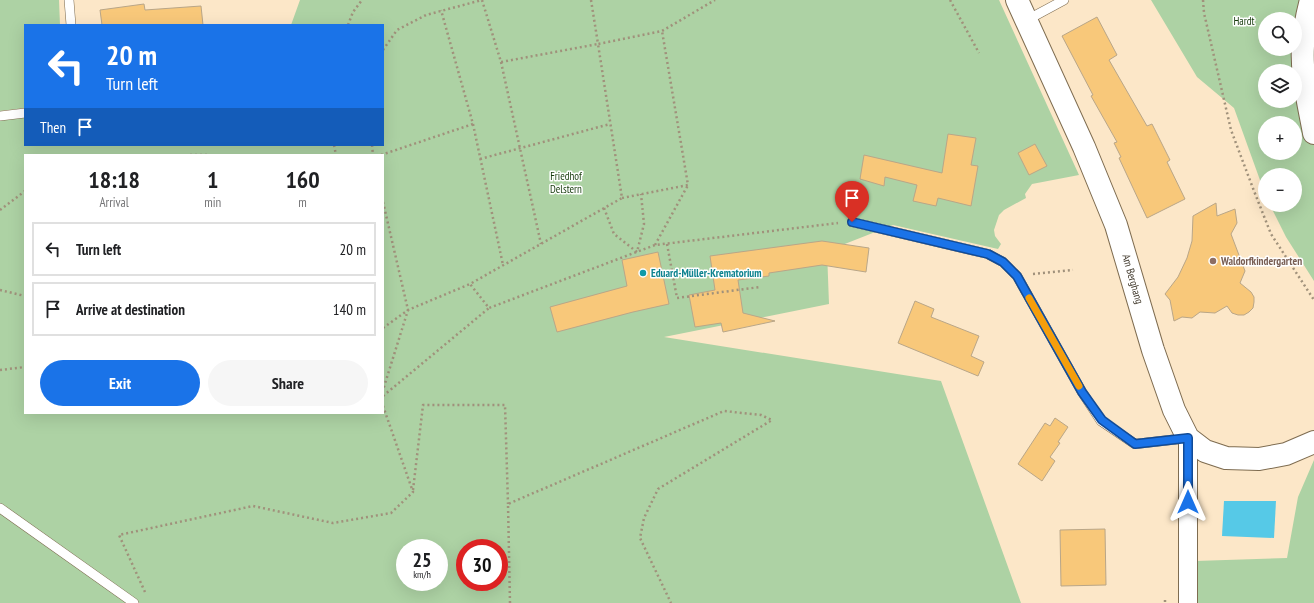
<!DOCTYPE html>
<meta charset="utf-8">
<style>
:root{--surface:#fff;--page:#f6f6f6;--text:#202124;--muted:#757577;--line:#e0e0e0;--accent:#1a73e8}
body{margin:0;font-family:"PT Sans Narrow",sans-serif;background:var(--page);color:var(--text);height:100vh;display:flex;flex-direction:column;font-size:15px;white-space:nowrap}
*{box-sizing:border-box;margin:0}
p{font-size:13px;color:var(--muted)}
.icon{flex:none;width:22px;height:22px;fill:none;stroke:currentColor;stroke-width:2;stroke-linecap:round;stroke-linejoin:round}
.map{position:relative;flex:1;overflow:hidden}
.details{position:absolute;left:24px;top:154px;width:360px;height:260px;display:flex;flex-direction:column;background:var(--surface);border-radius:0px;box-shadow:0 4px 16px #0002}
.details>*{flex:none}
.guide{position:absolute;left:24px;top:24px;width:360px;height:122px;border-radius:0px;box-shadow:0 4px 16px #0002;background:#1a73e8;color:#fff;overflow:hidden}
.buttons{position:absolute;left:1258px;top:12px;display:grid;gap:8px}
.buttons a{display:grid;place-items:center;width:44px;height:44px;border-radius:50%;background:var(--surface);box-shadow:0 4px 16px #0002;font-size:20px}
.speed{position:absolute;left:396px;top:539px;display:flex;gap:8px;font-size:20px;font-weight:700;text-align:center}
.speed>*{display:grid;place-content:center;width:52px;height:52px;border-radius:50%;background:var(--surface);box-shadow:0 4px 16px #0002;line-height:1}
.speed small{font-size:10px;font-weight:400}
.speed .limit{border:6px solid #d22;background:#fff;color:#111}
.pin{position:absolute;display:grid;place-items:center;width:34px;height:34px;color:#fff;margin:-41px -17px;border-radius:50% 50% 50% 0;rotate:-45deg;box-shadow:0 0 4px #0007}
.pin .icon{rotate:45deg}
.me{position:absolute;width:44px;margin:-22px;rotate:0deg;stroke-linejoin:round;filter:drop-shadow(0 0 3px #0008)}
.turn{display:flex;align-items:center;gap:14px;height:84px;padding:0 16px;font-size:18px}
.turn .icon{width:52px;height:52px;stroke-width:2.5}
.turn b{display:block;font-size:28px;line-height:34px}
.then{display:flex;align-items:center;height:38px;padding:0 16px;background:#0003;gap:8px;font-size:15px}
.eta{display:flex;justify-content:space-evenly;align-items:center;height:68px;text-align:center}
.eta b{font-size:24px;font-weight:700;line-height:28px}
.primary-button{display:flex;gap:8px;margin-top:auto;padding:8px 16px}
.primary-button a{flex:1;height:46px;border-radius:24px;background:var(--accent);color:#fff;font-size:16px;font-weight:700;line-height:46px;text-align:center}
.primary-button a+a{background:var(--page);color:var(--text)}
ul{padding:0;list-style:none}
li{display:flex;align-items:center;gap:12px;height:54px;margin:0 8px 6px;padding:0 8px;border:2px solid var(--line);border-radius:0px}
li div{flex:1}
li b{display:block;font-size:15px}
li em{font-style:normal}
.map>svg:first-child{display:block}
</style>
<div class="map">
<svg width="1314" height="603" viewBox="0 0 1314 603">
<rect width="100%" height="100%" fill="#fce7c8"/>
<g fill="#add2a4" fill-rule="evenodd">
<path d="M 0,0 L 59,0 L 60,25 L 25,25 L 25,108 L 0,111 Z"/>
<path d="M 300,0 L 999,0 L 1079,175 L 1032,184 L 1025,194 L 1026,198 L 1004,210 L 999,215 L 994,230 L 995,236 L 1001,244 L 998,249 L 893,225 L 827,251 L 829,304 L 664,337 L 941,381 L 1021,603 L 0,603 L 0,116 L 25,113 L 25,145 L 383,145 L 383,25 L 291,25 ZM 25,155 L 383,155 L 383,413 L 25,413 ZM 405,548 L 439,548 L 439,582 L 405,582 ZM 465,548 L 499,548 L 499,582 L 465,582 Z"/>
<path d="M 1151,0 L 1314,0 L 1314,281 L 1286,237 L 1270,205 L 1295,205 L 1295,175 L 1265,175 L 1265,194 L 1234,108 L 1197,77 ZM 1265,19 L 1295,19 L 1295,49 L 1265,49 ZM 1265,71 L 1295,71 L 1295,101 L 1265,101 ZM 1265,123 L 1295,123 L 1295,153 L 1265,153 Z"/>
<path d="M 1314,460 L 1314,603 L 1194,603 L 1195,561 L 1287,558 L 1298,497 Z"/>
</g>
<path fill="#56c9e7" d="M 1224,501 L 1276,501 L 1274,538 L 1222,536 Z"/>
<g fill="#f8c87a" stroke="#b9a688">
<path d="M 144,4 L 145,10 L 201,6 L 203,25 L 102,25 L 100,10 Z"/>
<path d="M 1097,17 L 1117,55 L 1109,60 L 1147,126 L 1152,124 L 1170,160 L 1167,162 L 1185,199 L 1147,218 L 1119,158 L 1121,157 L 1114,143 L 1117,142 L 1091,96 L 1093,95 L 1062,36 Z"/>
<path d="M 948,134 L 976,138 L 971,165 L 978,166 L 971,206 L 938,198 L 936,206 L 913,201 L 917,185 L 885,177 L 884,186 L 860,179 L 864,155 L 942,173 Z"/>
<path d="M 1035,144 L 1047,166 L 1029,175 L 1018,153 Z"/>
<path d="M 1216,203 L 1217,216 L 1235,209 L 1237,223 L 1231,234 L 1245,271 L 1240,283 L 1251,292 L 1254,297 L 1254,302 L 1253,308 L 1249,312 L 1244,315 L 1238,315 L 1232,313 L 1227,306 L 1215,313 L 1200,312 L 1192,318 L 1182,317 L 1174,321 L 1170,300 L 1165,294 L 1178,277 L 1187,258 L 1192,241 L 1193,216 Z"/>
<path d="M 822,241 L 869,248 L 866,272 L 822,265 L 769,273 L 769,276 L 738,280 L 743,313 L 775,321 L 723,332 L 721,323 L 695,327 L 689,295 L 715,290 L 710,256 Z"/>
<path d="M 658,252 L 669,304 L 633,312 L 557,332 L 550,307 L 627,286 L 622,260 Z"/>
<path d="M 915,301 L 934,309 L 931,317 L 979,336 L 971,356 L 984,362 L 978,376 L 898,343 Z"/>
<path d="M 1055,418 L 1068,427 L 1058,442 L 1060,443 L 1050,457 L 1055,461 L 1042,481 L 1018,464 L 1045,423 L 1050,426 Z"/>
<path d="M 1105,529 L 1106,585 L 1061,586 L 1060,530 Z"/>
</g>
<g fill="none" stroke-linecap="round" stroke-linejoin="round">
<g stroke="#7e6c50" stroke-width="10">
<g id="service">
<path d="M 69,0 L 71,25"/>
<path d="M 1027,20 L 1064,0"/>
<path d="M 0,116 L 25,113"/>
<path d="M 852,222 L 988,254 L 1003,262 L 1017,276 L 1082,392 L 1101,421 L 1135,444 L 1188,438"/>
<path d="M 0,508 L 134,603"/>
</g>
</g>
<g stroke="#7e6c50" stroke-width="20">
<path id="minor" d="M 1188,603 L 1188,438"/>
</g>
<g stroke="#7e6c50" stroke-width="24">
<g id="tertiary">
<path d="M 1017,0 L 1084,147 L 1116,225 L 1153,350 L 1174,410 L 1188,438 L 1205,451 L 1226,458 L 1259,459 L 1286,454 L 1314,442"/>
<path d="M 1311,0 C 1307,15 1304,31 1303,46 C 1301,75 1309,105 1314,133"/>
</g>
</g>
<g stroke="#a0917b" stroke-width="2.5" stroke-dasharray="2 3" stroke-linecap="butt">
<path d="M 591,0 L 598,44 L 662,31 L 715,0"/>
<path d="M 950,0 L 979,53"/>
<path d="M 1203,0 L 1204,13 L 1231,130 L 1254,191 L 1271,234 L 1314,300"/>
<path d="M 348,25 L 353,12 L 362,0"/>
<path d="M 383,50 L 397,30 L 426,15 L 482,0 L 501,62 L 598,44 L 622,198 L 470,284 L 489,308 L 655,245 L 838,223"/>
<path d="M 501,62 L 541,244"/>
<path d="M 473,124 L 503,265"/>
<path d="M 334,145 L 336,155"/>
<path d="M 372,145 L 373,155"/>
<path d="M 190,155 L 208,155"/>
<path d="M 381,155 L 473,124 L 441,10"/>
<path d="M 480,159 L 610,124"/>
<path d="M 622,198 L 688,185 L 662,31"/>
<path d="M 383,202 L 408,310 L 470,284"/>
<path d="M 604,208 L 614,234 L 637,252 L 644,224 L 641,194"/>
<path d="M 0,210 L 25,191"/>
<path d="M 667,244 L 677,298 L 760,287"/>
<path d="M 655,245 L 688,185"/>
<path d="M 1033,274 L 1073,270"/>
<path d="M 0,290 L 25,296"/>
<path d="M 383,328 L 408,310 L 383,390"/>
<path d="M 0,370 L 25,367"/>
<path d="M 383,396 L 489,308"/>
<path d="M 413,490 L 423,405 L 505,405 L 508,504"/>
<path d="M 145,592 L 119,535 L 253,506 L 333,523 L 391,513 L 413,492 L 383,406"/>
<path d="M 1165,600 L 1165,603"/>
<path d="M 510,603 L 508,504 L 724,411 L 761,415 L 772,420 L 658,489 L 644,518 L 640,538 L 671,603"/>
</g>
<use href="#service" stroke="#fff" stroke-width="9"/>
<use href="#minor" stroke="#fff" stroke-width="18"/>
<use href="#tertiary" stroke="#fff" stroke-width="22"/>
</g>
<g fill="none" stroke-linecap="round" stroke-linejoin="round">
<g stroke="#114b97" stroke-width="10">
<path id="route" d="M 852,222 L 988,254 L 1003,262 L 1017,276 L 1082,392 L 1102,420 L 1135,444 L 1188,438 L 1188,502"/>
</g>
<use href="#route" stroke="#1a73e8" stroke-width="7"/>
<path stroke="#f59e0b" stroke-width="7" d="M 1029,298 L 1079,386"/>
</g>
<circle fill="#8d6e63" stroke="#fff" stroke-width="1.5" cx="1213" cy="261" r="4"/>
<circle fill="#0f9aa8" stroke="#fff" stroke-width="1.5" cx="643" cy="273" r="4"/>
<g text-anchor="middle" stroke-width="3" stroke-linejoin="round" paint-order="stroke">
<g font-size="11" fill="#163b0c" stroke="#fff">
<text x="1244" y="25">Hardt</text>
<text x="566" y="180">Friedhof<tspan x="566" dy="13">Delstern</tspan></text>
</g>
<g font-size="11" font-weight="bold" fill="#785e54" stroke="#fff" text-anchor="start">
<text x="1221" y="265">Waldorfkindergarten</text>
</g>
<g font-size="11" font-weight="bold" fill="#0d838f" stroke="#fff" text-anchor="start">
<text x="651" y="277">Eduard-Müller-Krematorium</text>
</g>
<g font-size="11" fill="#3f372a" stroke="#fff">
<text transform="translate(1133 279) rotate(74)" y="4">Am Berghang</text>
</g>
</g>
</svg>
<div class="buttons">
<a><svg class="icon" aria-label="search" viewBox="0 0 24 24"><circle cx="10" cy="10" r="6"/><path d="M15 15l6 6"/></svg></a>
<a><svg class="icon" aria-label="layers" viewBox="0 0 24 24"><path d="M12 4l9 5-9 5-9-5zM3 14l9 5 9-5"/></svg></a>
<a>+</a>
<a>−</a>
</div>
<div class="speed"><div>25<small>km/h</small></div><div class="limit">30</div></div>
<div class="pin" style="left:852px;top:222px;background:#d93025"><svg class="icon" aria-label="arrive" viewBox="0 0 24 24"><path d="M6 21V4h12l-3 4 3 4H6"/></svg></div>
<svg class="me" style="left:1188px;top:502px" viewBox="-20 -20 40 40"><path d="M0-17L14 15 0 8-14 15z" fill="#1a73e8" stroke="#fff" stroke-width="4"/></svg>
<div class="guide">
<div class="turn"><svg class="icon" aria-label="left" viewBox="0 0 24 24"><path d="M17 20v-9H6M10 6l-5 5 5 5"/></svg><div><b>20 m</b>Turn left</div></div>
<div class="then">Then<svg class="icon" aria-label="arrive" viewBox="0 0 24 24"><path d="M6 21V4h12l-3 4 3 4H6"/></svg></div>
</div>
<section class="details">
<div class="eta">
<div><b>18:18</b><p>Arrival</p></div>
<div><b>1</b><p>min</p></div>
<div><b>160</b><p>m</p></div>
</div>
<ul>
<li><svg class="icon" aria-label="left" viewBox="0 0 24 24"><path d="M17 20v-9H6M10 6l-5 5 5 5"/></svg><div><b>Turn left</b></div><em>20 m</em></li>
<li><svg class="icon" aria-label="arrive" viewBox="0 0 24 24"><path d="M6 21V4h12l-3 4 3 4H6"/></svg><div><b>Arrive at destination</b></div><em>140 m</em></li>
</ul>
<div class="primary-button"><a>Exit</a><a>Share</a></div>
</section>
</div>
